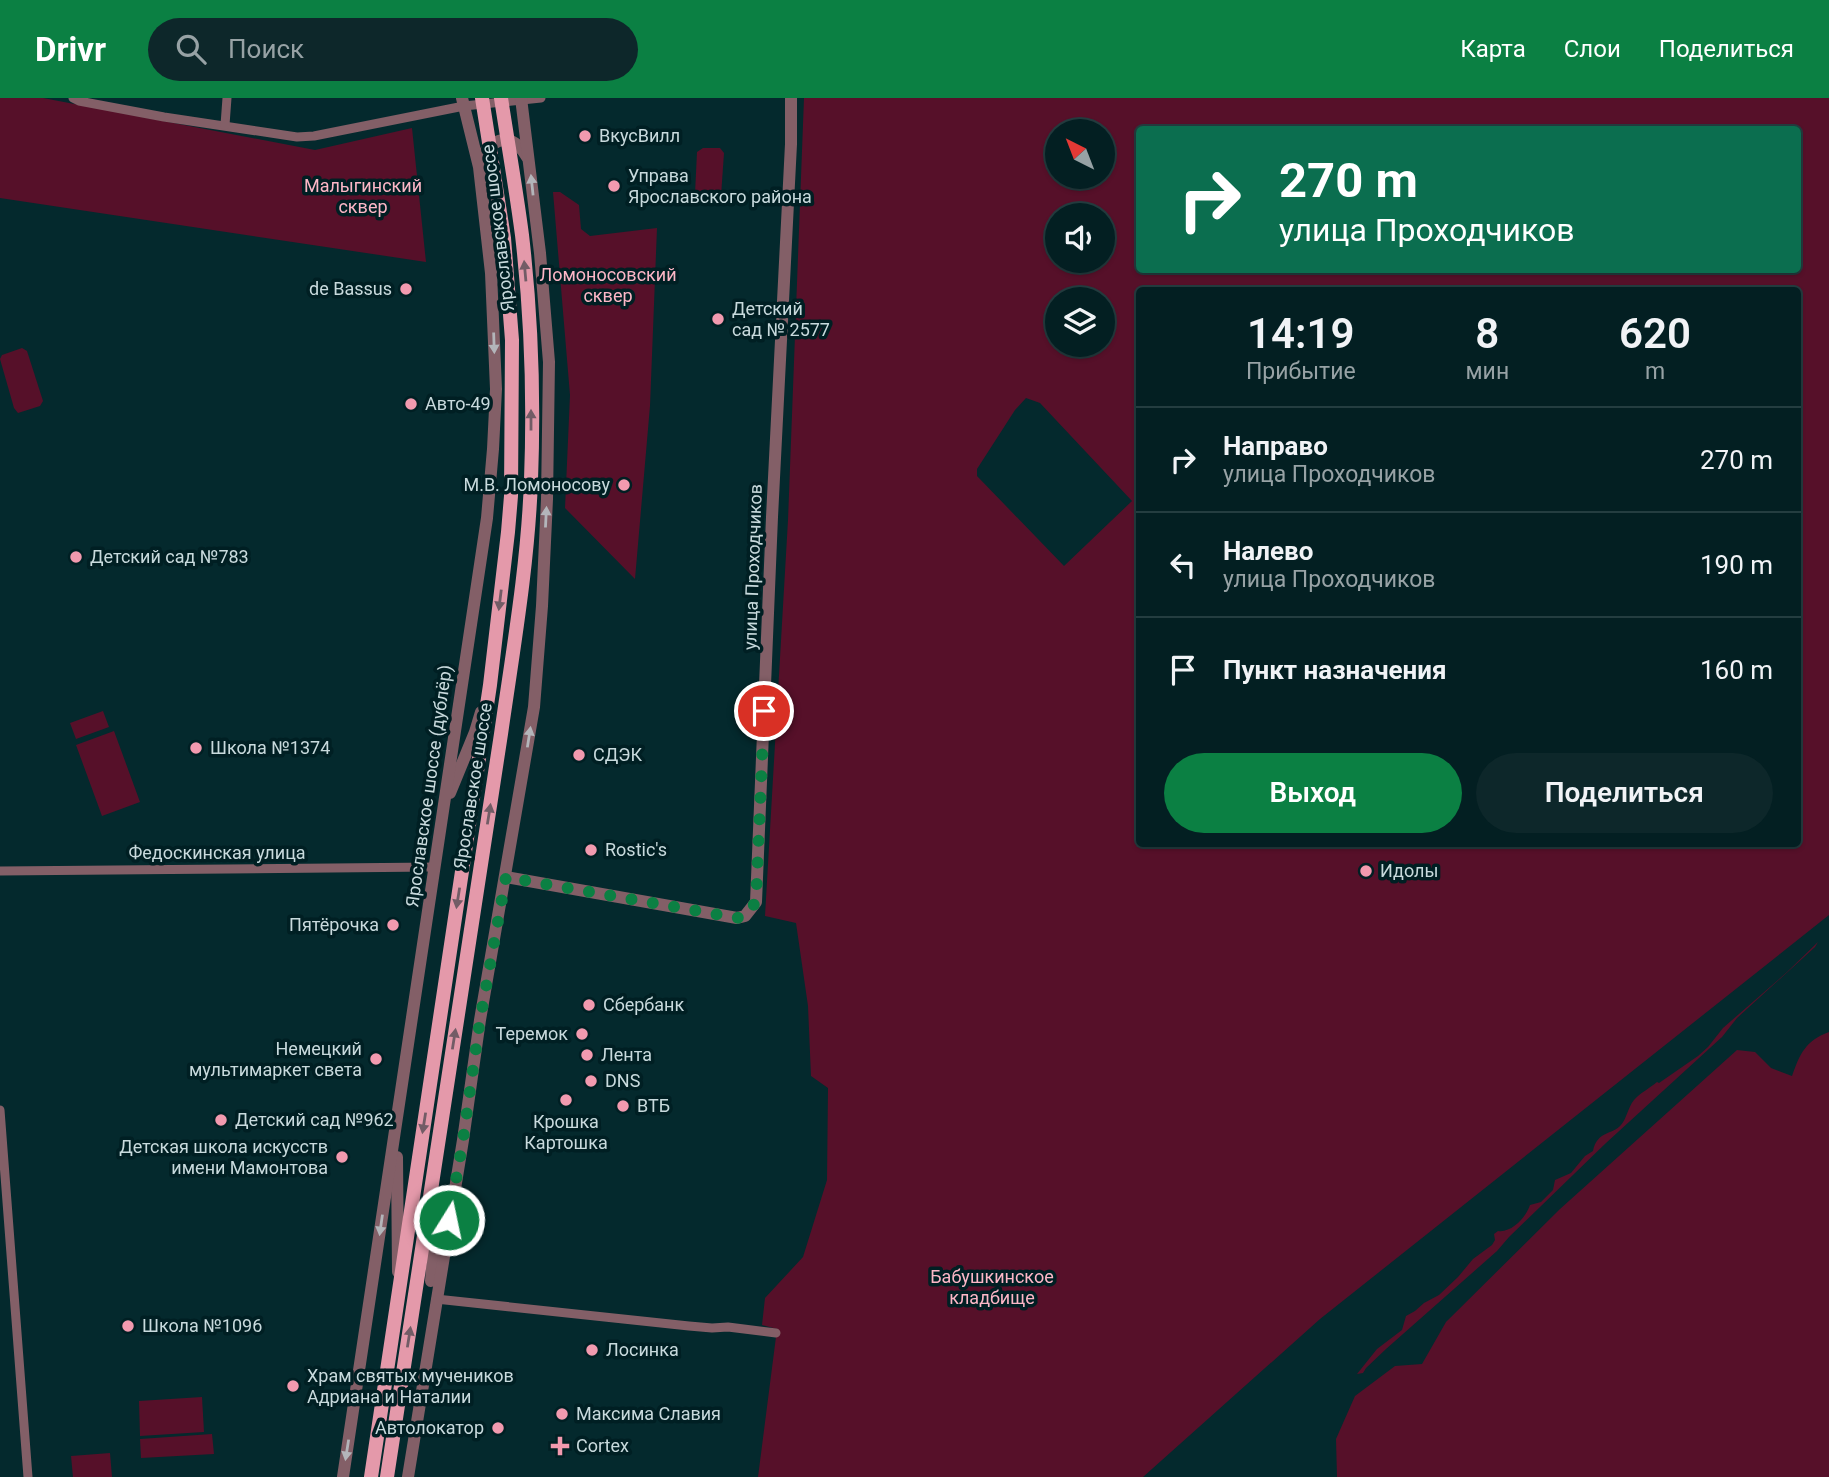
<!DOCTYPE html>
<html lang="ru">
<meta charset="utf-8">
<style>
:root{--surface:#031f22;--page:#0d272a;--text:#f1f3f6;--muted:#97a2a5;--line:#243d40;--accent:#0b8043}
body{margin:0;font-family:Roboto,sans-serif;background:var(--page);color:var(--text);height:100vh;display:flex;flex-direction:column;font-size:26px;white-space:nowrap}
*{box-sizing:border-box;margin:0}
p{font-size:23px;color:var(--muted)}
.icon{flex:none;width:38px;height:38px;fill:none;stroke:currentColor;stroke-width:2;stroke-linecap:round;stroke-linejoin:round}
.map{position:relative;flex:1;overflow:hidden}
.drawer{position:absolute;left:1136px;top:189px;width:665px;height:560px;display:flex;flex-direction:column;background:var(--surface);border-radius:7px;box-shadow:0 2px 5px #0004,0 0 0 2px var(--line)}
.drawer>*{flex:none}
.top-card{position:absolute;left:1136px;top:28px;width:665px;height:147px;border-radius:7px;box-shadow:0 2px 5px #0004,0 0 0 2px var(--line);background:#0b6e4f;color:#fff;overflow:hidden}
.needle{width:46px;rotate:318deg}
.tools{position:absolute;left:1045px;top:21px;display:grid;gap:14px}
.tools a{display:grid;place-items:center;width:70px;height:70px;border-radius:50%;background:var(--surface);box-shadow:0 2px 5px #0004,0 0 0 2px var(--line);font-size:35px}
.pin{position:absolute;display:grid;place-items:center;width:60px;height:60px;color:#fff;margin:-30px;border:4px solid #fff;border-radius:50%;box-shadow:0 2px 7px #0007}
.me{position:absolute;width:77px;margin:-38px;rotate:10deg;stroke-linejoin:round;filter:drop-shadow(0 0 5px #0008)}
.turn{display:flex;align-items:center;gap:24px;height:147px;padding:0 28px;font-size:32px}
.turn .icon{width:91px;height:91px;stroke-width:2.5}
.turn b{display:block;font-size:49px;line-height:60px}
.eta{display:flex;justify-content:space-evenly;align-items:center;height:119px;text-align:center}
.eta b{font-size:42px;font-weight:600;line-height:49px}
.action{display:flex;gap:14px;margin-top:auto;padding:14px 28px}
.action a{flex:1;height:80px;border-radius:42px;background:var(--accent);color:#fff;font-size:28px;font-weight:600;line-height:80px;text-align:center}
.action a+a{background:var(--page);color:var(--text)}
ul{padding:0;list-style:none}
li{display:flex;align-items:center;gap:21px;height:105px;padding:0 28px;border-top:2px solid var(--line)}
li div{flex:1}
li b{display:block;font-size:26px}
li em{font-style:normal}
header{display:flex;align-items:center;gap:42px;box-sizing:border-box;height:98px;padding:0 35px;background:var(--accent);color:#fff}
header strong{font-size:33px}
nav{display:flex;gap:38px;margin-inline-start:auto;font-size:24px}
.search{width:490px;height:63px;background:var(--page);display:flex;align-items:center;gap:18px;box-sizing:border-box;padding:0 24px;border-radius:38px;color:var(--muted);font-size:26px}
.map>svg:first-child{display:block}
</style>
<header>
<strong>Drivr</strong>
<div class="search"><svg class="icon" aria-label="search" viewBox="0 0 24 24"><circle cx="10" cy="10" r="6"/><path d="M15 15l6 6"/></svg>Поиск</div>
<nav><a>Карта</a><a>Слои</a><a>Поделиться</a></nav>
</header>
<div class="map">
<svg width="1829" height="1379" viewBox="0 0 1829 1379">
<rect width="100%" height="100%" fill="#04292d"/>
<g fill="#561029" fill-rule="evenodd">
<path d="M 0,0 L 43,0 L 315,52 L 412,30 L 426,164 L 0,100 Z"/>
<path d="M 804,0 L 1829,0 L 1829,817 L 1320,1221 L 1143,1379 L 758,1379 L 777,1231 L 762,1227 L 765,1200 L 803,1159 L 827,1082 L 828,990 L 811,978 L 808,908 L 796,825 L 765,818 L 788,422 ZM 1139,32 L 1797,32 L 1797,172 L 1139,172 ZM 1057,33 L 1102,33 L 1102,79 L 1057,79 ZM 1057,117 L 1102,117 L 1102,163 L 1057,163 ZM 1139,192 L 1797,192 L 1797,746 L 1139,746 ZM 1057,201 L 1102,201 L 1102,247 L 1057,247 ZM 1026,300 L 1040,305 L 1132,403 L 1064,468 L 977,378 L 977,371 L 1015,312 Z"/>
<path d="M 703,50 L 720,50 L 724,55 L 721,98 L 716,101 L 699,101 L 695,96 L 697,54 Z"/>
<path d="M 553,94 L 560,94 L 579,107 L 581,131 L 590,138 L 657,130 L 650,308 L 635,481 L 565,410 L 570,297 Z"/>
<path d="M 22,250 L 27,253 L 43,303 L 40,308 L 18,315 L 14,310 L 0,261 L 2,257 Z"/>
<path d="M 103,613 L 109,629 L 76,641 L 70,625 Z"/>
<path d="M 114,633 L 140,704 L 102,718 L 76,647 Z"/>
<path d="M 1818,844 L 1815,849 L 1737,920 L 1722,939 L 1606,1045 L 1509,1139 L 1497,1153 L 1386,1251 L 1366,1270 L 1363,1275 L 1357,1276 L 1377,1251 L 1402,1232 L 1406,1218 L 1415,1213 L 1424,1205 L 1439,1197 L 1458,1179 L 1473,1161 L 1492,1147 L 1495,1142 L 1494,1136 L 1498,1133 C 1512,1135 1526,1119 1530,1107 L 1541,1104 L 1553,1092 L 1555,1082 L 1571,1075 L 1585,1058 L 1593,1053 C 1597,1033 1612,1037 1621,1027 C 1627,1020 1628,1009 1634,1002 C 1640,995 1650,990 1657,984 L 1659,985 L 1698,958 L 1708,949 L 1723,930 L 1787,874 Z"/>
<path d="M 1829,934 L 1829,1379 L 1337,1379 L 1336,1341 L 1355,1298 L 1395,1268 L 1422,1266 L 1446,1224 L 1560,1111 L 1737,952 L 1755,954 L 1771,970 L 1792,978 C 1800,956 1805,943 1829,934 Z"/>
<path d="M 202,1299 L 204,1334 L 140,1338 L 139,1303 Z"/>
<path d="M 212,1336 L 214,1356 L 141,1360 L 140,1341 Z"/>
<path d="M 110,1355 L 112,1379 L 73,1379 L 71,1358 Z"/>
</g>
<g fill="none" stroke-linecap="round" stroke-linejoin="round">
<g stroke="#835f67" stroke-width="9">
<path d="M 73,0 L 79,3 L 164,19 L 297,39 L 314,38 L 464,8 L 541,0"/>
<path d="M 225,27 L 227,0"/>
<path d="M 0,773 L 434,769"/>
<path d="M 0,1012 L 28,1379"/>
<path d="M 436,1201 L 689,1228 L 712,1230 L 728,1229 L 776,1235"/>
</g>
<g stroke="#835f67" stroke-width="12">
<path d="M 484,55 C 498,36 515,38 527,59"/>
<path d="M 450,695 L 475,634 L 481,614"/>
<path d="M 506,779 L 737,820 L 745,818 L 756,804 L 772,419 L 791,46 L 791,0"/>
<path d="M 397,1059 L 398,1174"/>
<path d="M 431,1183 L 434,1146 L 433,1107"/>
<path d="M 343,1379 L 487,420 L 493,351 L 496,291 L 491,175 L 479,69 L 462,0"/>
<path d="M 408,1379 L 463,1042 L 480,922 L 534,609 L 542,508 L 547,401 L 549,264 L 540,155 L 521,0"/>
</g>
<g stroke="#e499aa" stroke-width="14">
<path d="M 371,1379 L 490,587 L 508,434 L 511,398 L 512,242 L 504,140 L 482,0"/>
<path d="M 387,1379 L 501,636 C 513,552 528,467 531,382 C 534,303 531,215 522,137 C 516,91 508,46 501,0"/>
</g>
</g>
<defs><path id="oneway-solid" d="M-6-.8H1V-3.2L6.5 0L1 3.2V.8H-6Z" transform="scale(1.75)"/></defs>
<g fill="#b3b5ba">
<use href="#oneway-solid" transform="translate(532 87) rotate(-96)"/>
<use href="#oneway-solid" transform="translate(494 245) rotate(88)"/>
<use href="#oneway-solid" transform="translate(546 419) rotate(-87)"/>
<use href="#oneway-solid" transform="translate(529 639) rotate(-81)"/>
<use href="#oneway-solid" transform="translate(381 1127) rotate(98)"/>
<use href="#oneway-solid" transform="translate(347 1352) rotate(99)"/>
</g>
<g fill="#725c66">
<use href="#oneway-solid" transform="translate(525 173) rotate(-95)"/>
<use href="#oneway-solid" transform="translate(531 322) rotate(-90)"/>
<use href="#oneway-solid" transform="translate(500 502) rotate(97)"/>
<use href="#oneway-solid" transform="translate(489 716) rotate(-81)"/>
<use href="#oneway-solid" transform="translate(458 800) rotate(99)"/>
<use href="#oneway-solid" transform="translate(454 941) rotate(-81)"/>
<use href="#oneway-solid" transform="translate(424 1025) rotate(99)"/>
<use href="#oneway-solid" transform="translate(409 1239) rotate(-81)"/>
</g>
<g fill="none" stroke-linecap="round" stroke-linejoin="round">
<path stroke="#0b8043" stroke-width="12" stroke-dasharray="0 21.6" d="M 449,1122 L 463,1042 L 480,922 L 506,779 L 737,820 L 745,818 L 756,804 L 764,613"/>
</g>
<g fill="#f29aaf" stroke="#001f23" stroke-width="2.5">
<circle cx="585" cy="38" r="7"/>
<circle cx="614" cy="88" r="7"/>
<circle cx="406" cy="191" r="7"/>
<circle cx="718" cy="221" r="7"/>
<circle cx="411" cy="306" r="7"/>
<circle cx="624" cy="387" r="7"/>
<circle cx="76" cy="459" r="7"/>
<circle cx="196" cy="650" r="7"/>
<circle cx="579" cy="657" r="7"/>
<circle cx="591" cy="752" r="7"/>
<circle cx="1366" cy="773" r="7"/>
<circle cx="393" cy="827" r="7"/>
<circle cx="589" cy="907" r="7"/>
<circle cx="582" cy="936" r="7"/>
<circle cx="587" cy="957" r="7"/>
<circle cx="376" cy="961" r="7"/>
<circle cx="591" cy="983" r="7"/>
<circle cx="566" cy="1002" r="7"/>
<circle cx="623" cy="1008" r="7"/>
<circle cx="221" cy="1022" r="7"/>
<circle cx="342" cy="1059" r="7"/>
<circle cx="128" cy="1228" r="7"/>
<circle cx="592" cy="1252" r="7"/>
<circle cx="293" cy="1288" r="7"/>
<circle cx="562" cy="1316" r="7"/>
<circle cx="498" cy="1330" r="7"/>
<path d="M556.5 1337.5h7v7h7v7h-7v7h-7v-7h-7v-7h7z"/>
</g>
<g text-anchor="middle" stroke-width="7" stroke-linejoin="round" paint-order="stroke">
<g font-size="18" fill="#c8dadd" stroke="#001f23" text-anchor="start">
<text x="599" y="44">ВкусВилл</text>
<text x="628" y="84">Управа<tspan x="628" dy="21">Ярославского района</tspan></text>
<text x="392" y="197" text-anchor="end">de Bassus</text>
<text x="732" y="217">Детский<tspan x="732" dy="21">сад № 2577</tspan></text>
<text x="425" y="312">Авто-49</text>
<text x="610" y="393" text-anchor="end">М.В. Ломоносову</text>
<text x="90" y="465">Детский сад №783</text>
<text x="210" y="656">Школа №1374</text>
<text x="593" y="663">СДЭК</text>
<text x="605" y="758">Rostic's</text>
<text x="1380" y="779">Идолы</text>
<text x="379" y="833" text-anchor="end">Пятёрочка</text>
<text x="603" y="913">Сбербанк</text>
<text x="568" y="942" text-anchor="end">Теремок</text>
<text x="362" y="957" text-anchor="end">Немецкий<tspan x="362" dy="21">мультимаркет света</tspan></text>
<text x="601" y="963">Лента</text>
<text x="605" y="989">DNS</text>
<text x="637" y="1014">ВТБ</text>
<text x="235" y="1028">Детский сад №962</text>
<text x="566" y="1030" text-anchor="middle">Крошка<tspan x="566" dy="21">Картошка</tspan></text>
<text x="328" y="1055" text-anchor="end">Детская школа искусств<tspan x="328" dy="21">имени Мамонтова</tspan></text>
<text x="142" y="1234">Школа №1096</text>
<text x="606" y="1258">Лосинка</text>
<text x="307" y="1284">Храм святых мучеников<tspan x="307" dy="21">Адриана и Наталии</tspan></text>
<text x="576" y="1322">Максима Славия</text>
<text x="484" y="1336" text-anchor="end">Автолокатор</text>
<text x="576" y="1354">Cortex</text>
</g>
<g font-size="18" fill="#fdb7c7" stroke="#001f23">
<text x="363" y="94">Малыгинский<tspan x="363" dy="21">сквер</tspan></text>
<text x="608" y="183">Ломоносовский<tspan x="608" dy="21">сквер</tspan></text>
<text x="992" y="1185">Бабушкинское<tspan x="992" dy="21">кладбище</tspan></text>
</g>
<g font-size="18" fill="#c8dadd" stroke="#001f23">
<text transform="translate(498 130) rotate(-97)" y="6">Ярославское шоссе</text>
<text transform="translate(753 469) rotate(-88)" y="6">улица Проходчиков</text>
<text transform="translate(429 688) rotate(-82)" y="6">Ярославское шоссе (дублёр)</text>
<text transform="translate(473 688) rotate(-81)" y="6">Ярославское шоссе</text>
<text x="217" y="761">Федоскинская улица</text>
</g>
</g>
</svg>
<div class="tools">
<a><svg class="needle" viewBox="-14 -14 28 28"><path d="M0-13l5 13h-10z" fill="#e53935"/><path d="M0 13l5-13h-10z" fill="#97a2a5"/></svg></a>
<a><svg class="icon" aria-label="sound" viewBox="0 0 24 24"><path d="M4 9h4l5-4v14l-5-4H4zM17 9q2 3 0 6"/></svg></a>
<a><svg class="icon" aria-label="layers" viewBox="0 0 24 24"><path d="M12 4l9 5-9 5-9-5zM3 14l9 5 9-5"/></svg></a>
</div>
<div class="pin" style="left:764px;top:613px;background:#d93025"><svg class="icon" aria-label="arrive" viewBox="0 0 24 24"><path d="M6 21V4h12l-3 4 3 4H6"/></svg></div>
<svg class="me" style="left:449px;top:1122px" viewBox="-20 -20 40 40"><circle r="17" fill="#0b8043" stroke="#fff" stroke-width="3"/><path d="M0-11L8 9 0 5-8 9z" fill="#fff"/></svg>
<div class="top-card">
<div class="turn"><svg class="icon" aria-label="right" viewBox="0 0 24 24"><path d="M7 20v-9h11M14 6l5 5-5 5"/></svg><div><b>270 m</b>улица Проходчиков</div></div>
</div>
<section class="drawer">
<div class="eta">
<div><b>14:19</b><p>Прибытие</p></div>
<div><b>8</b><p>мин</p></div>
<div><b>620</b><p>m</p></div>
</div>
<ul>
<li><svg class="icon" aria-label="right" viewBox="0 0 24 24"><path d="M7 20v-9h11M14 6l5 5-5 5"/></svg><div><b>Направо</b><p>улица Проходчиков</p></div><em>270 m</em></li>
<li><svg class="icon" aria-label="left" viewBox="0 0 24 24"><path d="M17 20v-9H6M10 6l-5 5 5 5"/></svg><div><b>Налево</b><p>улица Проходчиков</p></div><em>190 m</em></li>
<li><svg class="icon" aria-label="arrive" viewBox="0 0 24 24"><path d="M6 21V4h12l-3 4 3 4H6"/></svg><div><b>Пункт назначения</b></div><em>160 m</em></li>
</ul>
<div class="action"><a>Выход</a><a>Поделиться</a></div>
</section>
</div>
